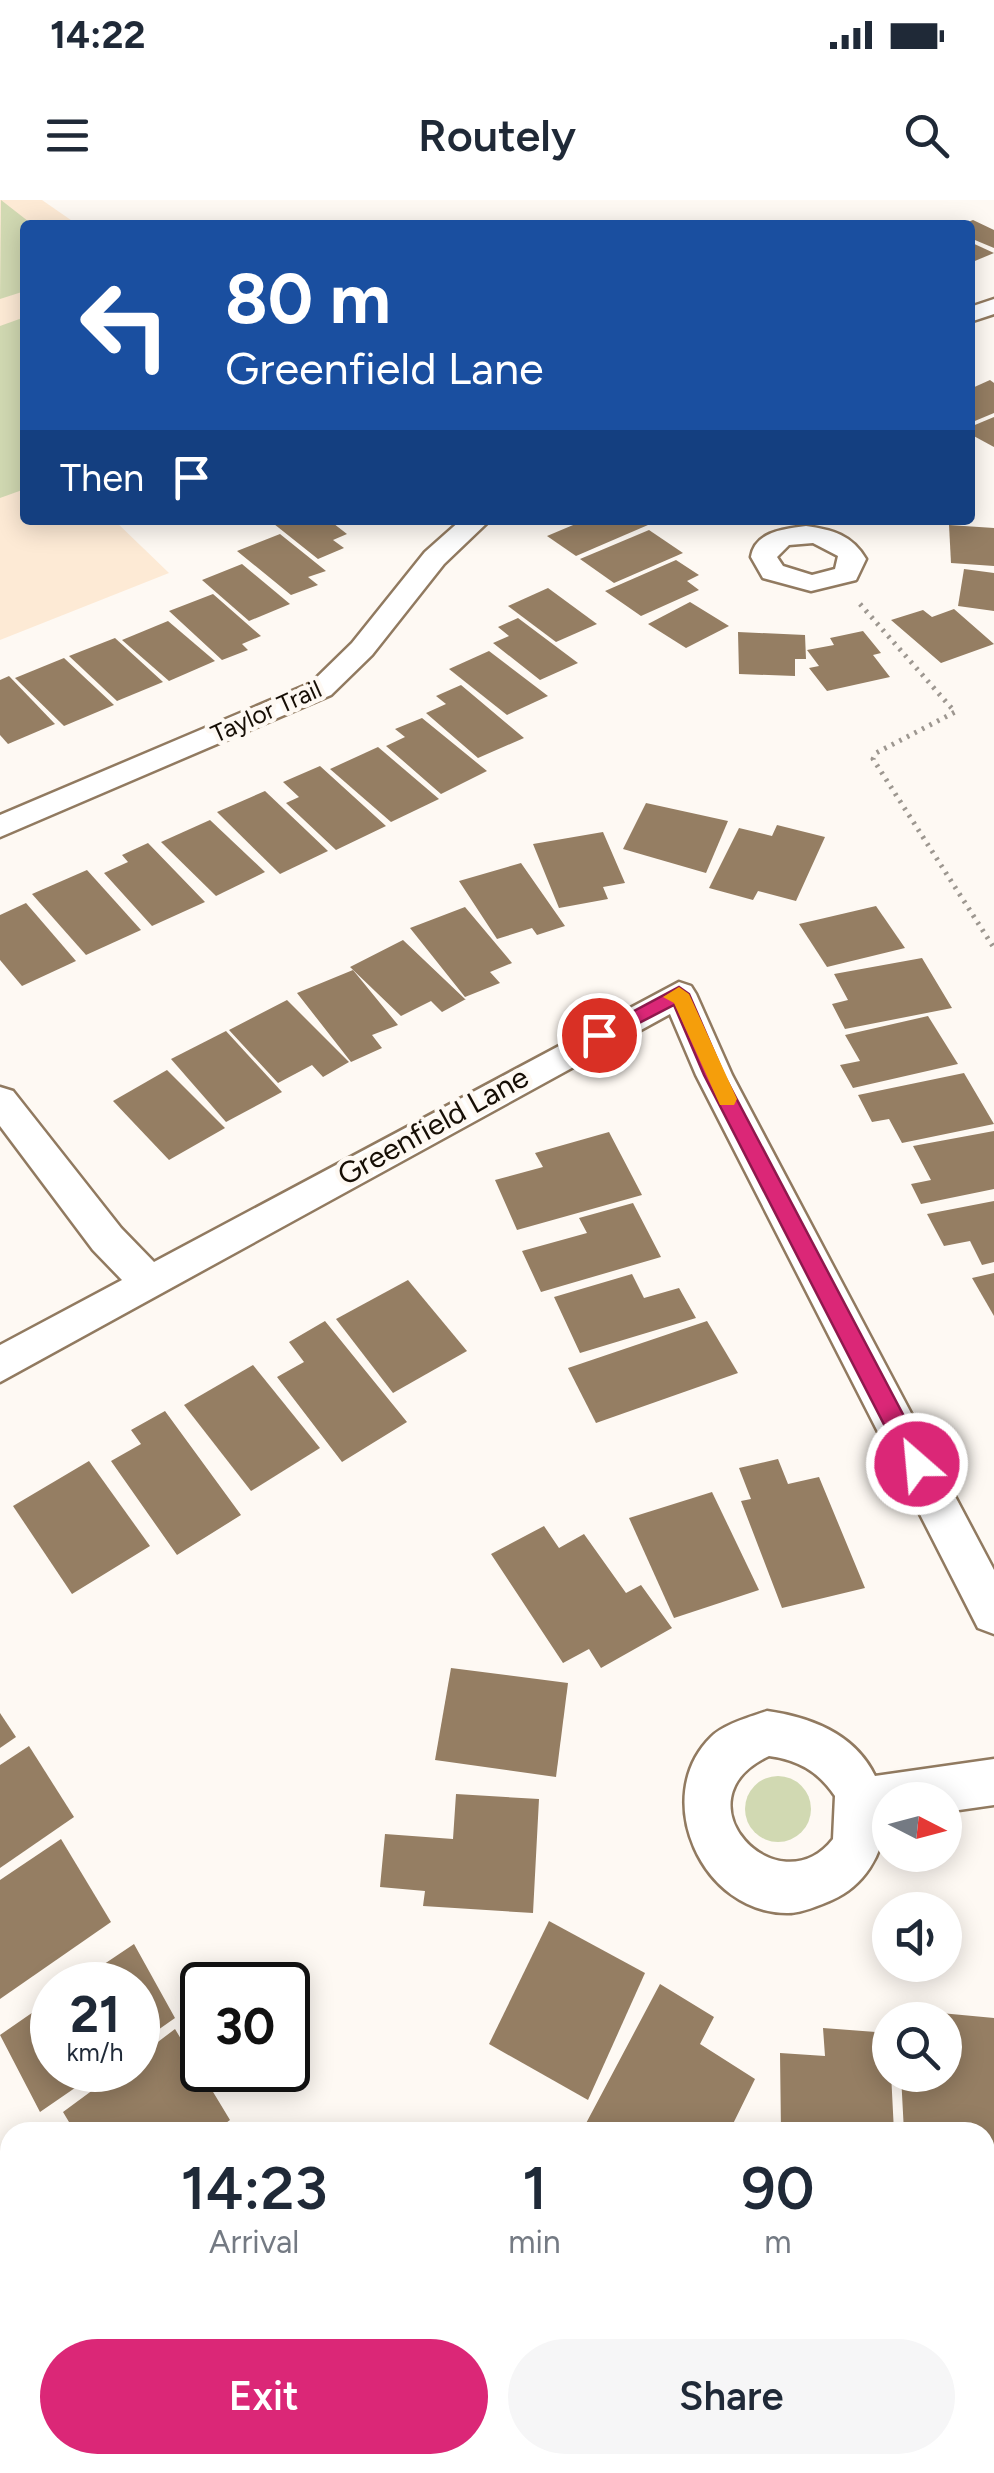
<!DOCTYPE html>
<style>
:root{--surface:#fff;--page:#f6f6f7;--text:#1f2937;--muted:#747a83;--accent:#db2777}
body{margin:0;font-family:Figtree,sans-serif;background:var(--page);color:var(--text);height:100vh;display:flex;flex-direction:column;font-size:38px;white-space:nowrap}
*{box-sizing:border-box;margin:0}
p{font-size:32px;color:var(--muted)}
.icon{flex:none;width:55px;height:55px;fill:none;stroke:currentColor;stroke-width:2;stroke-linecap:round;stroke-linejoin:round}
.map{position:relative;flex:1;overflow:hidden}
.drawer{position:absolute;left:0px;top:1922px;width:995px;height:352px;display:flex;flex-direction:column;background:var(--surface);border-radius:30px 30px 0 0;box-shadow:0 5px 25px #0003}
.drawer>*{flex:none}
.guide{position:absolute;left:20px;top:20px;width:955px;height:305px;border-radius:10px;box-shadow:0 5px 25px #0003;background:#1a4fa0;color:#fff;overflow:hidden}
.needle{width:65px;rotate:96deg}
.fabs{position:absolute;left:872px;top:1582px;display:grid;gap:20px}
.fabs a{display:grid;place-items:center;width:90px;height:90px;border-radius:50%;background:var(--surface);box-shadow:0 5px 25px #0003;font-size:50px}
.speed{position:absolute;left:30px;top:1762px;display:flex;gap:20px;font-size:50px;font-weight:700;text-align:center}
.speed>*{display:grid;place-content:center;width:130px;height:130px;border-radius:50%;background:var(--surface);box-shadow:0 5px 25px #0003;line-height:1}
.speed small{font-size:25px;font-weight:400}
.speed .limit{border:5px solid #111;border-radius:15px;background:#fff;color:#111}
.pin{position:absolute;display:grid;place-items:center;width:85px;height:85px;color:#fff;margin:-42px;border:5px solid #fff;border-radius:50%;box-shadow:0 2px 10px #0007}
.me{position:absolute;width:110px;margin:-55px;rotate:333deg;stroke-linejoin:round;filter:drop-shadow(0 0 8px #0008)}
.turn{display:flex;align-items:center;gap:35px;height:210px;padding:0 40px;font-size:45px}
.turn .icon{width:130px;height:130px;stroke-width:2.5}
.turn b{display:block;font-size:70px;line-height:85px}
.then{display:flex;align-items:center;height:95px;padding:0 40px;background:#0003;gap:20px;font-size:38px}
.eta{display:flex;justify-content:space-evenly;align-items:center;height:170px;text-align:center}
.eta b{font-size:60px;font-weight:600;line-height:70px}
.cta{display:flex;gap:20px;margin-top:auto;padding:20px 40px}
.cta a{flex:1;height:115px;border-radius:60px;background:var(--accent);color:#fff;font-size:40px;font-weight:600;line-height:115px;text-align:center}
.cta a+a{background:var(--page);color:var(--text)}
.status{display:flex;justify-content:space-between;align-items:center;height:70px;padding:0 50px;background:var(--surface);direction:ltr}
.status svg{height:28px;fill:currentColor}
header{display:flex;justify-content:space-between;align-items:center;height:130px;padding:0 40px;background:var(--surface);font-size:45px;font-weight:600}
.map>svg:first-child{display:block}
</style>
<div class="status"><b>14:22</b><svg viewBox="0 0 49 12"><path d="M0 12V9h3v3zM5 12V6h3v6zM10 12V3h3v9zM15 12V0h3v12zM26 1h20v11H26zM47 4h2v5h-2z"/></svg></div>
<header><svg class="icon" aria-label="menu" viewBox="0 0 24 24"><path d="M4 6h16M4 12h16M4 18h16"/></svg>Routely<svg class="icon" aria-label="search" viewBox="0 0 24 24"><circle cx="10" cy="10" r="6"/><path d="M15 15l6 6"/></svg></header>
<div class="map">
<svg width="994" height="2273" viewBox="0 0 994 2273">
<rect width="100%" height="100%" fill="#fef9f3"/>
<path fill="#fdead5" d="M 0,0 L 42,0 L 78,25 L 25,25 L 25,320 L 114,320 L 169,373 L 0,440 Z"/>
<g fill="#d1d9b2">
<path d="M 1,0 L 33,25 L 25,25 L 25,91 L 0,99 Z"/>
<path d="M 25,117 L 25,289 L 0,298 L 0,126 Z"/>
<circle cx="778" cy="1609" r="33"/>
</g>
<g fill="#957e63">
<path d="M 973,20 L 994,30 L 994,48 L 970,38 L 970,25 L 960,25 Z"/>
<path d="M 970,42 L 994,53 L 970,63 Z"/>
<path d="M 990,180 L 994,183 L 994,213 L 970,223 L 970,189 Z"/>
<path d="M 994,217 L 994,247 L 970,234 L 970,227 Z"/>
<path d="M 269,320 L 329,320 L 347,334 L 333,340 L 344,348 L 318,359 Z"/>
<path d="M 585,320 L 641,320 L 648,325 L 576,356 L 547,336 Z"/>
<path d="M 949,325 L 994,328 L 994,366 L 951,363 Z"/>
<path d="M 649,330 L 683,353 L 614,383 L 580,359 Z"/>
<path d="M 280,334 L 326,371 L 308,377 L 318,385 L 291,395 L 237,351 Z"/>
<path d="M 676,360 L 699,375 L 687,381 L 699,390 L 641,416 L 605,391 Z"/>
<path d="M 242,364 L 290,404 L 249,421 L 202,380 Z"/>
<path d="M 964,369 L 994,373 L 994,411 L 958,406 Z"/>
<path d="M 548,388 L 597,424 L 556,442 L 508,406 Z"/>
<path d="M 213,394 L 261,436 L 242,444 L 248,450 L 222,460 L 169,411 Z"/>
<path d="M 690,402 L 729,426 L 686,448 L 648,424 Z"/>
<path d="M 954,409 L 994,444 L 941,463 L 891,420 L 923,410 L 932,417 Z"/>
<path d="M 518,418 L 578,463 L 540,480 L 493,443 L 509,436 L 498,427 Z"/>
<path d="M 168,421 L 215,461 L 169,481 L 122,440 Z"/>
<path d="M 863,431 L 881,453 L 873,455 L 890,477 L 827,491 L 809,468 L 819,466 L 807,450 L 834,445 L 830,438 Z"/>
<path d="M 738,432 L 805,435 L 806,459 L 795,459 L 795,476 L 739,474 Z"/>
<path d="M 115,438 L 163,482 L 117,501 L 69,456 Z"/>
<path d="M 489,451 L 548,496 L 507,515 L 449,469 Z"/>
<path d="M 64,458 L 114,505 L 64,526 L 15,478 Z"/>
<path d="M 9,476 L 55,524 L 8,544 L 0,535 L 0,480 Z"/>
<path d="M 461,485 L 524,538 L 478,558 L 426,513 L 446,504 L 436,496 Z"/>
<path d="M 422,518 L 487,571 L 441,594 L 386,546 L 405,537 L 395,529 Z"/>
<path d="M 378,547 L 439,599 L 391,622 L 330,569 Z"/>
<path d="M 320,566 L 386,626 L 336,650 L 286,603 L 299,597 L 283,582 Z"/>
<path d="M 265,591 L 328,651 L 280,674 L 217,612 Z"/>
<path d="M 646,603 L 728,621 L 706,673 L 623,649 Z"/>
<path d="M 210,620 L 265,672 L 216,696 L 161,642 Z"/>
<path d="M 777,625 L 825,637 L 796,701 L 758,691 L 753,700 L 709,688 L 739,628 L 772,636 Z"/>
<path d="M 603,632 L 625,683 L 603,687 L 608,699 L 559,708 L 533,644 Z"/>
<path d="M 148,643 L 205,702 L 152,726 L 104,673 L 128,662 L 122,655 Z"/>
<path d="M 521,663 L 565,726 L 537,735 L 532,728 L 497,739 L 459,681 Z"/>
<path d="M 87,670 L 141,730 L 86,755 L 32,694 Z"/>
<path d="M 26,703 L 76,761 L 22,786 L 0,760 L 0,715 Z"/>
<path d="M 876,706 L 905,748 L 827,767 L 799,724 Z"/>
<path d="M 465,707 L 512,763 L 490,772 L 500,783 L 465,797 L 410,728 Z"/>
<path d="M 403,740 L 465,799 L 466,799 L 442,812 L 431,801 L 401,816 L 350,767 Z"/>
<path d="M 922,758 L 952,808 L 845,829 L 832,804 L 848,800 L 834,774 Z"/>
<path d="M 353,770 L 398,825 L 372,835 L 382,848 L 351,862 L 297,793 Z"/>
<path d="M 287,800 L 349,862 L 323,877 L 312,865 L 278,883 L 229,830 Z"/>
<path d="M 928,816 L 958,864 L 853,888 L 840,865 L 860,861 L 845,835 Z"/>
<path d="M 226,831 L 282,892 L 226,922 L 171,859 Z"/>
<path d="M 167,870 L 225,928 L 169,960 L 113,901 Z"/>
<path d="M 964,873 L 994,924 L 902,943 L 889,919 L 872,922 L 858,895 Z"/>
<path d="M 994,931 L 994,989 L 921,1004 L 911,984 L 931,980 L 913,946 Z"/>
<path d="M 609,932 L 642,995 L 517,1030 L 495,980 L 543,967 L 535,953 Z"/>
<path d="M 994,1001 L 994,1062 L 982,1065 L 970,1041 L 944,1046 L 927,1014 Z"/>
<path d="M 633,1003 L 661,1057 L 541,1092 L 522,1051 L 587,1033 L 579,1018 Z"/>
<path d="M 994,1073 L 994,1116 L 972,1078 Z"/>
<path d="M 632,1074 L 644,1098 L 679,1088 L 696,1118 L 580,1153 L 554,1097 Z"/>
<path d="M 408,1080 L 467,1151 L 393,1193 L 336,1119 Z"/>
<path d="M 325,1121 L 407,1222 L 342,1262 L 277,1177 L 304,1162 L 289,1142 Z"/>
<path d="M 707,1121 L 738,1173 L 596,1223 L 568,1168 Z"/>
<path d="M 253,1165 L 320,1248 L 251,1291 L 184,1205 Z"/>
<path d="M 165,1211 L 241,1315 L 177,1355 L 111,1261 L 141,1244 L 131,1230 Z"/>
<path d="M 778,1259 L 788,1284 L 819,1277 L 865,1388 L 782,1408 L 741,1301 L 751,1299 L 739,1268 Z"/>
<path d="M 89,1261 L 150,1346 L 72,1394 L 13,1306 Z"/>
<path d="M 712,1292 L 759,1390 L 674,1418 L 629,1318 Z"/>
<path d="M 544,1326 L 559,1348 L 584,1334 L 626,1393 L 641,1385 L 672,1428 L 601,1468 L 589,1449 L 563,1463 L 491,1354 Z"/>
<path d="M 451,1468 L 568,1483 L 556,1577 L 435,1560 Z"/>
<path d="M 0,1513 L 16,1537 L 0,1548 Z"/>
<path d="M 29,1546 L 74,1617 L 0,1668 L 0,1565 Z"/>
<path d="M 456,1594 L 539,1599 L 533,1713 L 423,1706 L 425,1691 L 380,1687 L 385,1634 L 453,1639 Z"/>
<path d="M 61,1639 L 111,1722 L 0,1799 L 0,1680 Z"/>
<path d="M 549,1721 L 645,1773 L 588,1900 L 489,1844 Z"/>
<path d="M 134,1744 L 175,1818 L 138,1844 L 138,1785 L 73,1785 Z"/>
<path d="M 660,1784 L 714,1817 L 700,1844 L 755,1879 L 729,1932 L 588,1932 L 583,1929 Z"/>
<path d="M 52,1799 L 52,1870 L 101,1870 L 40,1912 L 0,1835 Z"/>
<path d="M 898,1809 L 994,1818 L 994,1999 L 985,1998 L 985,1932 L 904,1932 L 901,1875 L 945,1875 L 945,1820 L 898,1820 Z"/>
<path d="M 823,1828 L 889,1833 L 894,1932 L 781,1932 L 780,1853 L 825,1856 Z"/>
<path d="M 175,1829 L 230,1920 L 214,1932 L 75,1932 L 63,1912 L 120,1870 L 138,1870 L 138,1857 Z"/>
<path d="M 985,2050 L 994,2051 L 994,2105 L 985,2105 Z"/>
<path d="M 985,2154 L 994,2155 L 994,2235 L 985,2233 Z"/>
<path d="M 246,2265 L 436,2265 L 427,2273 L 237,2273 Z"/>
<path d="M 839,2265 L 905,2270 L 905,2273 L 839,2273 Z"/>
</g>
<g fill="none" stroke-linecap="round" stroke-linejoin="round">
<g stroke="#917a60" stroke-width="5">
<g id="street">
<path d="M 994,99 L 994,114 L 970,122 L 970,107 Z"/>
<path d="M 461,320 L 490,320 L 444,364 L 372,455 L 331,495 L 0,637 L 0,615 L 311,483 L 352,443 L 425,352 Z"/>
<path d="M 806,326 C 833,330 852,335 866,359 L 856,380 L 811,391 L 763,378 L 751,357 C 755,331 785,329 806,326 ZM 813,343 L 838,356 L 835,369 L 812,375 L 783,366 L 777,357 L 789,345 Z"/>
<path d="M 679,782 L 691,786 L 696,794 L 732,875 L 994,1370 L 994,1434 L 978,1428 L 696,875 L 670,814 L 0,1182 L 0,1145 L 122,1080 L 93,1050 L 0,926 L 0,887 L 13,891 L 121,1028 L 154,1062 Z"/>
<path d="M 767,1511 C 810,1517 855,1534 875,1576 L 994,1559 L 994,1605 L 945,1612 L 945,1600 L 890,1600 L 890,1620 L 885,1621 C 883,1655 864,1686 832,1700 C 820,1705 802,1713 788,1713 C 702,1714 650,1597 711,1537 C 724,1524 750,1517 767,1511 ZM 769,1556 C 798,1560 818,1571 835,1596 L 833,1639 C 778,1709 674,1600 769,1556 Z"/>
</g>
</g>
<path stroke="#9d9790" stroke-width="5" stroke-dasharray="2.5 6" stroke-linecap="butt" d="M 860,404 L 955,512 L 876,553 L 873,559 L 994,748"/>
<use href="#street" fill="#fff" fill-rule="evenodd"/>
</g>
<path fill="#db2777" stroke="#8e194d" stroke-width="2.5" d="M 679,787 L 689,794 L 724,875 L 925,1256 L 929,1264 L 925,1271 L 908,1271 L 704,875 L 674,805 L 606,840 L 599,842 L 589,835 Z"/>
<path fill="#f59e0b" d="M 679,787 L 689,794 L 737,899 L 734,905 L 720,905 L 674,803 L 663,797 Z"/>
<g text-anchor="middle" stroke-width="9" stroke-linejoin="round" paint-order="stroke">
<g font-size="25" fill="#160e05" stroke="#fef9f3">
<text transform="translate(266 511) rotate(-24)" y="9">Taylor Trail</text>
</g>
<g font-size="30" fill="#160e05" stroke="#fef9f3">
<text transform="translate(433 926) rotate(-29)" y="10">Greenfield Lane</text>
</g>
</g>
</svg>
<div class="fabs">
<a><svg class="needle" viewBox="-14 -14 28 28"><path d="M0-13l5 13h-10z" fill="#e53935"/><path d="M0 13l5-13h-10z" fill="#747a83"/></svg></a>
<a><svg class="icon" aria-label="sound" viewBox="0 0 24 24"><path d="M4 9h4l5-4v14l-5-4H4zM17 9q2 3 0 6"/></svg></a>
<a><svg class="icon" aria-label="search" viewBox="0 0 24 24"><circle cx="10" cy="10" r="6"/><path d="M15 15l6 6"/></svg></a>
</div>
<div class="speed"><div>21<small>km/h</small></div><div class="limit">30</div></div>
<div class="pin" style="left:599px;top:835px;background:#d93025"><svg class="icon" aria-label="arrive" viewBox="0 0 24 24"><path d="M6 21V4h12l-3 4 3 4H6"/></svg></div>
<svg class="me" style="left:917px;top:1264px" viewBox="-20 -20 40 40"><circle r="17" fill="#db2777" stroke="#fff" stroke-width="3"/><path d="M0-11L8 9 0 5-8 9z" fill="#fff"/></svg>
<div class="guide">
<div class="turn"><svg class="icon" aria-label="left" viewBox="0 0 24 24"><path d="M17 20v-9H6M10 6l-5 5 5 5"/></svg><div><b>80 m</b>Greenfield Lane</div></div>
<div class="then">Then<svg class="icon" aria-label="arrive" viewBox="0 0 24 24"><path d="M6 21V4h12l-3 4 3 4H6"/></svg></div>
</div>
<section class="drawer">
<div class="eta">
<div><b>14:23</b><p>Arrival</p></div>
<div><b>1</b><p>min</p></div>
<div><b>90</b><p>m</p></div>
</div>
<div class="cta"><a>Exit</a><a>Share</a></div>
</section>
</div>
